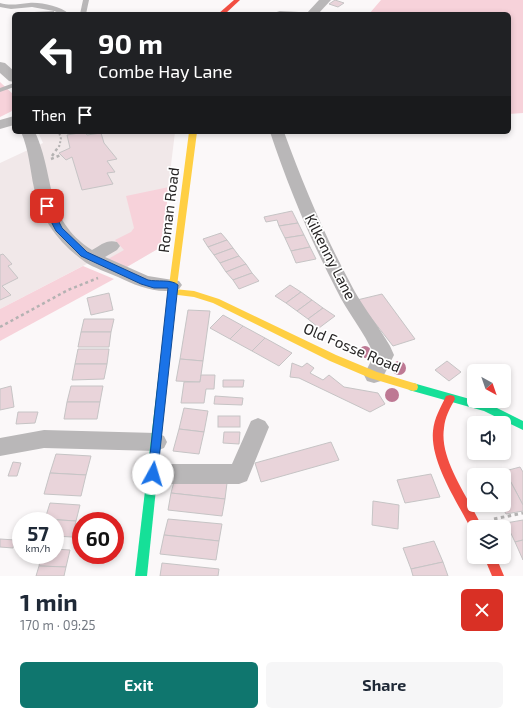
<!DOCTYPE html>
<meta charset="utf-8">
<style>
:root{--surface:#fff;--page:#f6f6f7;--text:#1f2937;--muted:#747a83;--accent:#0f766e}
body{margin:0;font-family:"Exo 2",sans-serif;background:var(--page);color:var(--text);height:100vh;display:flex;flex-direction:column;font-size:15px;white-space:nowrap}
*{box-sizing:border-box;margin:0}
p{font-size:13px;color:var(--muted)}
.icon{flex:none;width:22px;height:22px;fill:none;stroke:currentColor;stroke-width:2;stroke-linecap:round;stroke-linejoin:round}
.map{position:relative;height:576px;overflow:hidden}
.sheet{display:flex;flex-direction:column;background:var(--surface);flex:1}
.sheet>*{flex:none}
.banner{position:absolute;left:12px;top:12px;width:499px;height:122px;border-radius:6px;box-shadow:0 2px 6px #0003;background:#202124;color:#fff;overflow:hidden}
.needle{width:26px;rotate:140deg}
.tools{position:absolute;left:467px;top:364px;display:grid;gap:8px}
.tools a{display:grid;place-items:center;width:44px;height:44px;border-radius:6px;background:var(--surface);box-shadow:0 2px 6px #0003;font-size:20px}
.speed{position:absolute;left:12px;top:512px;display:flex;gap:8px;font-size:20px;font-weight:700;text-align:center}
.speed>*{display:grid;place-content:center;width:52px;height:52px;border-radius:50%;background:var(--surface);box-shadow:0 2px 6px #0003;line-height:1}
.speed small{font-size:10px;font-weight:400}
.speed .limit{border:6px solid #d22;background:#fff;color:#111}
.pin{position:absolute;display:grid;place-items:center;width:34px;height:34px;color:#fff;margin:-17px;border-radius:8px;box-shadow:0 2px 6px #0006}
.me{position:absolute;width:44px;margin:-22px;rotate:6deg;stroke-linejoin:round;filter:drop-shadow(0 0 3px #0008)}
.turn{display:flex;align-items:center;gap:14px;height:84px;padding:0 20px;font-size:18px}
.turn .icon{width:52px;height:52px;stroke-width:2.5}
.turn b{display:block;font-size:28px;line-height:34px}
.then{display:flex;align-items:center;height:38px;padding:0 20px;background:#0003;gap:8px;font-size:15px}
.round{display:grid;place-items:center;flex:none;width:42px;height:42px;border-radius:6px;background:var(--page)}
.summary{display:flex;align-items:center;justify-content:space-between;height:68px;padding:0 20px}
h1{font-size:24px;font-weight:700;line-height:30px}
.cta{display:flex;gap:8px;margin-top:auto;padding:8px 20px}
.cta a{flex:1;height:46px;border-radius:6px;background:var(--accent);color:#fff;font-size:16px;font-weight:700;line-height:46px;text-align:center}
.cta a+a{background:var(--page);color:var(--text)}
.map>svg:first-child{display:block}
</style>
<div class="map">
<svg width="523" height="576" viewBox="0 0 523 576">
<rect width="100%" height="100%" fill="#fbf8f9"/>
<path fill="#f1e8e9" d="M 38,132 L 175,132 L 161,247 L 125,268 L 102,256 L 0,309 L 0,163 L 43,143 Z"/>
<g fill="#f7d2da">
<path d="M 381,0 L 523,0 L 523,113 L 509,114 L 509,14 L 369,14 Z"/>
<path d="M 0,82 L 14,95 L 14,110 L 0,117 Z"/>
<path d="M 169,187 L 161,247 L 125,268 L 108,259 L 124,250 L 115,240 L 131,232 L 134,228 L 126,196 Z"/>
<path d="M 83,266 L 114,279 L 0,341 L 0,309 Z"/>
</g>
<g fill="#e9d4da" stroke="#c6c4c5">
<path d="M 335,0 L 344,3 L 338,7 L 329,4 Z"/>
<path d="M 85,132 L 87,135 L 101,133 L 104,143 L 117,159 L 107,161 L 115,172 L 107,173 L 113,184 L 82,190 L 72,157 L 66,160 L 59,153 L 70,148 L 67,135 Z"/>
<path d="M 292,211 L 298,223 L 279,226 L 277,220 L 266,222 L 264,217 Z"/>
<path d="M 298,223 L 304,235 L 285,238 L 279,226 Z"/>
<path d="M 221,233 L 227,240 L 208,247 L 203,239 Z"/>
<path d="M 304,235 L 310,247 L 291,251 L 285,238 Z"/>
<path d="M 227,240 L 233,248 L 214,255 L 208,247 Z"/>
<path d="M 310,247 L 316,259 L 296,263 L 291,251 Z"/>
<path d="M 233,248 L 239,256 L 220,263 L 214,255 Z"/>
<path d="M 3,254 L 12,264 L 8,266 L 18,278 L 2,286 L 11,295 L 0,300 L 0,255 Z"/>
<path d="M 239,256 L 246,264 L 226,272 L 220,263 Z"/>
<path d="M 246,264 L 252,273 L 233,280 L 226,272 Z"/>
<path d="M 252,273 L 259,281 L 239,289 L 233,280 Z"/>
<path d="M 290,285 L 301,292 L 286,303 L 275,296 Z"/>
<path d="M 301,292 L 312,300 L 297,311 L 286,303 Z"/>
<path d="M 109,293 L 113,310 L 91,315 L 87,298 Z"/>
<path d="M 382,294 L 415,339 L 393,346 L 357,300 Z"/>
<path d="M 312,300 L 323,308 L 308,319 L 297,311 Z"/>
<path d="M 323,308 L 335,316 L 319,328 L 308,319 Z"/>
<path d="M 188,310 L 210,311 L 203,361 L 180,359 Z"/>
<path d="M 223,315 L 243,326 L 230,339 L 210,328 Z"/>
<path d="M 84,319 L 114,319 L 111,332 L 81,332 Z"/>
<path d="M 243,326 L 265,338 L 252,351 L 230,339 Z"/>
<path d="M 81,332 L 111,332 L 109,347 L 78,347 Z"/>
<path d="M 265,338 L 292,353 L 279,366 L 252,351 Z"/>
<path d="M 78,349 L 109,349 L 107,364 L 75,364 Z"/>
<path d="M 180,359 L 203,361 L 200,382 L 176,381 Z"/>
<path d="M 447,361 L 461,372 L 449,381 L 435,370 Z"/>
<path d="M 292,363 L 302,367 L 307,363 L 314,368 L 310,373 L 323,380 L 329,375 L 344,387 L 378,393 L 385,404 L 370,412 L 299,378 L 290,377 Z"/>
<path d="M 75,364 L 107,364 L 104,379 L 72,380 Z"/>
<path d="M 201,375 L 215,375 L 214,389 L 206,389 L 204,403 L 181,403 L 184,382 L 200,382 Z"/>
<path d="M 223,380 L 244,380 L 243,387 L 223,387 Z"/>
<path d="M 11,386 L 14,407 L 0,410 L 0,389 Z"/>
<path d="M 71,386 L 103,386 L 100,402 L 67,402 Z"/>
<path d="M 215,396 L 243,398 L 242,405 L 214,404 Z"/>
<path d="M 67,402 L 100,402 L 97,419 L 64,419 Z"/>
<path d="M 184,408 L 208,411 L 204,432 L 179,429 Z"/>
<path d="M 18,412 L 38,412 L 35,423 L 16,424 Z"/>
<rect x="218" y="416" width="22" height="11"/>
<path d="M 179,429 L 204,432 L 199,454 L 173,451 Z"/>
<path d="M 224,432 L 240,432 L 239,444 L 223,443 Z"/>
<path d="M 331,442 L 339,460 L 261,482 L 255,463 Z"/>
<path d="M 56,454 L 91,456 L 86,475 L 50,473 Z"/>
<path d="M 13,462 L 21,463 L 17,476 L 8,476 Z"/>
<path d="M 520,467 L 523,472 L 523,505 L 505,471 Z"/>
<path d="M 505,471 L 523,505 L 523,511 L 506,514 L 501,505 L 504,505 L 504,475 L 490,474 Z"/>
<path d="M 50,473 L 86,475 L 81,496 L 44,494 Z"/>
<path d="M 431,474 L 440,497 L 405,503 L 397,480 Z"/>
<path d="M 175,478 L 227,483 L 225,499 L 171,493 Z"/>
<path d="M 171,493 L 225,499 L 222,516 L 168,510 Z"/>
<path d="M 373,501 L 399,505 L 398,529 L 372,525 Z"/>
<path d="M 50,503 L 80,505 L 76,521 L 45,519 Z"/>
<path d="M 45,519 L 76,521 L 72,537 L 55,536 L 55,521 L 44,521 Z"/>
<path d="M 168,519 L 222,524 L 219,541 L 164,535 Z"/>
<path d="M 523,520 L 523,540 L 515,542 L 506,523 Z"/>
<path d="M 164,535 L 219,541 L 216,560 L 160,554 Z"/>
<path d="M 0,539 L 15,540 L 13,548 L 0,547 Z"/>
<path d="M 523,540 L 523,560 L 515,542 Z"/>
<path d="M 434,541 L 443,562 L 411,569 L 403,548 Z"/>
<path d="M 55,549 L 70,550 L 66,567 L 39,566 L 41,555 L 55,555 Z"/>
<path d="M 443,562 L 448,576 L 413,576 L 411,569 Z"/>
<path d="M 162,563 L 219,569 L 218,576 L 160,576 Z"/>
<path d="M 39,566 L 66,567 L 64,576 L 36,576 Z"/>
</g>
<g fill="none" stroke-linecap="round" stroke-linejoin="round">
<path stroke="#b4b2b2" stroke-width="2" stroke-dasharray="2 2" stroke-linecap="butt" d="M 59,147 L 61,139 L 59,132"/>
<g stroke="#b4b2b2" stroke-width="2.5" stroke-dasharray="3 3" stroke-linecap="butt">
<path d="M 52,156 L 59,146"/>
<path d="M 51,159 L 61,155"/>
<path d="M 0,327 L 68,290 L 98,278"/>
</g>
<path stroke="#b4b2b2" stroke-width="3" stroke-dasharray="3.5 3.5" stroke-linecap="butt" d="M 494,519 L 523,513"/>
<g fill="#b9b7b8" fill-rule="evenodd">
<path d="M 83,0 L 89,0 L 86,14 L 80,14 Z"/>
<path d="M 0,3 C 10,6 19,4 29,3 C 41,2 60,6 69,14 L 62,14 L 54,11 L 54,13 L 52,14 L 31,14 L 34,12 L 54,11 L 32,7 L 11,9 L 0,7 Z"/>
<path d="M 280,11 L 299,12 L 302,14 L 270,14 Z"/>
<path d="M 14,83 L 14,87 L 0,92 L 0,88 Z"/>
</g>
<g fill="#b9b7b8" fill-rule="evenodd">
<path d="M 319,0 L 331,0 L 318,14 L 306,14 Z"/>
<path d="M 0,62 L 5,63 L 14,71 L 14,82 L 9,81 L 0,73 Z"/>
<path d="M 14,116 L 14,125 L 0,129 L 0,120 Z"/>
<path d="M 21,132 L 35,132 C 56,178 43,218 92,250 C 101,245 107,239 117,242 L 120,246 L 117,250 L 105,257 L 148,276 L 179,281 L 182,285 L 179,289 C 159,295 136,286 118,277 C 107,272 94,268 85,262 C 59,243 41,220 34,188 C 30,169 29,150 21,132 Z"/>
<path d="M 270,132 L 284,132 C 304,187 327,241 355,292 C 366,311 379,327 390,346 L 394,355 L 381,381 L 374,383 L 367,381 L 364,375 L 374,355 C 364,331 347,312 336,289 C 310,239 288,186 270,132 Z"/>
<path d="M 258,418 L 265,421 L 269,427 L 247,481 L 239,484 L 153,484 L 145,481 L 142,474 L 145,467 L 153,464 L 232,464 L 251,421 Z"/>
<path d="M 44,430 L 156,433 L 164,436 L 167,442 L 164,448 L 156,451 L 44,448 L 0,456 L 0,438 Z"/>
</g>
<g fill="#16e098" fill-rule="evenodd">
<path d="M 173,283 L 177,286 L 147,576 L 135,576 L 169,286 Z"/>
<path d="M 413,383 L 491,405 L 523,421 L 523,430 L 484,411 L 409,390 L 408,387 L 409,384 Z"/>
</g>
<path fill="#ffcf43" fill-rule="evenodd" d="M 189,132 L 197,132 L 177,286 L 174,289 L 194,291 L 219,299 L 336,355 L 377,372 L 417,384 L 418,387 L 417,390 L 413,391 L 370,378 L 330,361 L 213,303 L 194,297 L 170,294 L 168,292 L 172,289 L 169,286 Z"/>
<g fill="#f24e42" fill-rule="evenodd">
<path d="M 234,0 L 240,0 L 225,14 L 218,14 Z"/>
<path d="M 450,395 L 454,396 L 455,399 C 450,408 445,417 444,428 C 439,460 469,498 482,527 L 474,527 L 474,532 L 472,531 C 458,503 430,462 433,431 C 434,418 441,407 446,396 Z"/>
<path d="M 484,557 L 496,557 L 504,576 L 492,576 Z"/>
</g>
</g>
<g fill="#be7994">
<circle cx="365" cy="352" r="6"/>
<circle cx="399" cy="368" r="7"/>
<circle cx="392" cy="395" r="7"/>
</g>
<path fill="#1a73e8" stroke="#114b97" d="M 47,203 L 51,206 L 62,228 L 87,252 L 148,280 C 156,282 172,279 178,285 L 157,478 L 153,479 L 149,478 L 148,474 L 168,288 L 154,288 L 141,284 L 81,256 L 56,231 L 43,206 Z"/>
<g text-anchor="middle" stroke-width="3.5" stroke-linejoin="round" paint-order="stroke">
<g font-size="15" fill="#262424" stroke="#fff">
<text transform="translate(169 210) rotate(-83)" y="5">Roman Road</text>
<text transform="translate(330 257) rotate(63)" y="5">Kilkenny Lane</text>
<text transform="translate(352 348) rotate(23)" y="5">Old Fosse Road</text>
</g>
</g>
</svg>
<div class="tools">
<a><svg class="needle" viewBox="-14 -14 28 28"><path d="M0-13l5 13h-10z" fill="#e53935"/><path d="M0 13l5-13h-10z" fill="#747a83"/></svg></a>
<a><svg class="icon" aria-label="sound" viewBox="0 0 24 24"><path d="M4 9h4l5-4v14l-5-4H4zM17 9q2 3 0 6"/></svg></a>
<a><svg class="icon" aria-label="search" viewBox="0 0 24 24"><circle cx="10" cy="10" r="6"/><path d="M15 15l6 6"/></svg></a>
<a><svg class="icon" aria-label="layers" viewBox="0 0 24 24"><path d="M12 4l9 5-9 5-9-5zM3 14l9 5 9-5"/></svg></a>
</div>
<div class="speed"><div>57<small>km/h</small></div><div class="limit">60</div></div>
<div class="pin" style="left:47px;top:206px;background:#d93025"><svg class="icon" aria-label="arrive" viewBox="0 0 24 24"><path d="M6 21V4h12l-3 4 3 4H6"/></svg></div>
<svg class="me" style="left:153px;top:474px" viewBox="-20 -20 40 40"><circle r="19" fill="#fff"/><path d="M0-13L10 11 0 6-10 11z" fill="#1a73e8"/></svg>
<div class="banner">
<div class="turn"><svg class="icon" aria-label="left" viewBox="0 0 24 24"><path d="M17 20v-9H6M10 6l-5 5 5 5"/></svg><div><b>90 m</b>Combe Hay Lane</div></div>
<div class="then">Then<svg class="icon" aria-label="arrive" viewBox="0 0 24 24"><path d="M6 21V4h12l-3 4 3 4H6"/></svg></div>
</div>
</div>
<section class="sheet">
<div class="summary"><div><h1>1 min</h1><p>170 m · 09:25</p></div><a class="round" style="background:#d93025;color:#fff"><svg class="icon" aria-label="close" viewBox="0 0 24 24"><path d="M6 6l12 12M18 6L6 18"/></svg></a></div>
<div class="cta"><a>Exit</a><a>Share</a></div>
</section>
